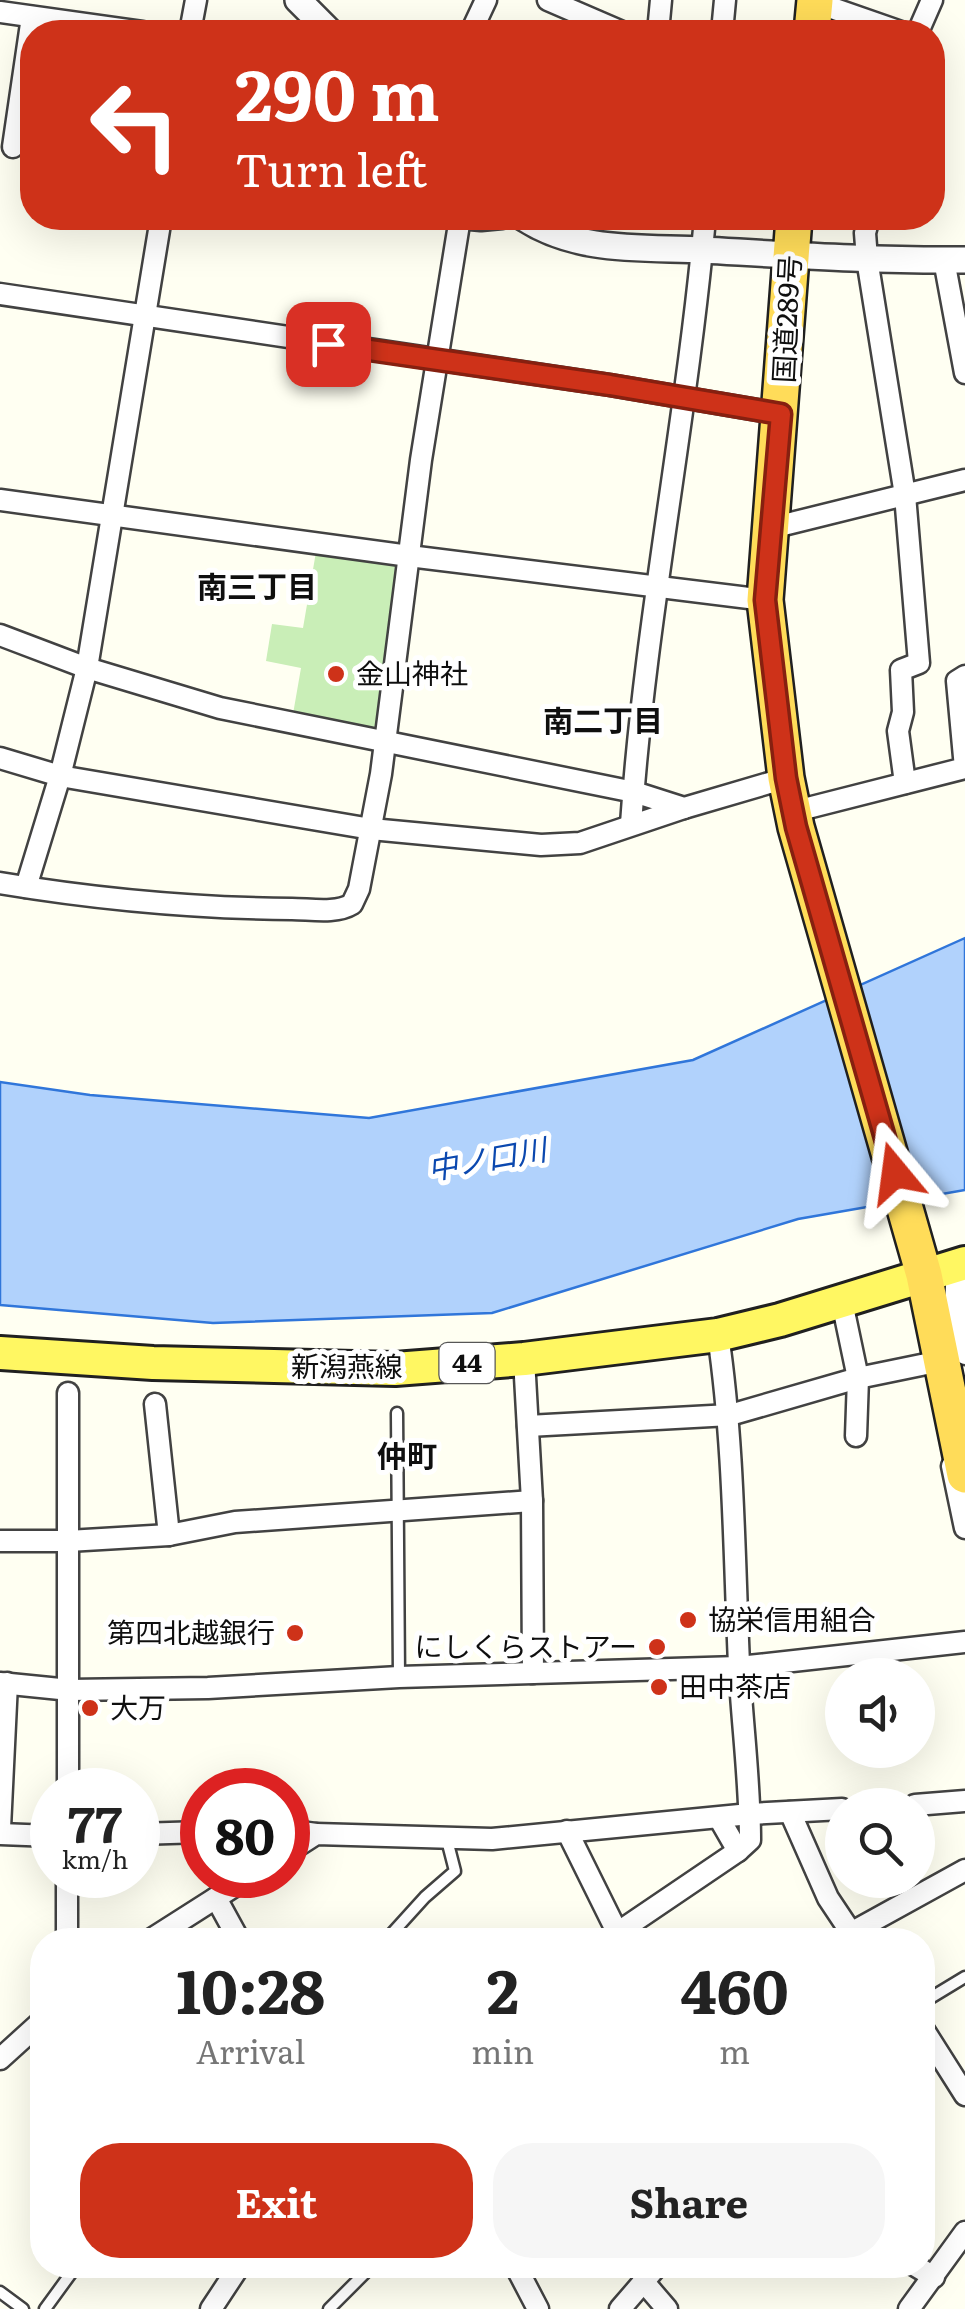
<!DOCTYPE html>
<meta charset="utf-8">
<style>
:root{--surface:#fff;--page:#f6f6f6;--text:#222;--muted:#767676;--accent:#ce3219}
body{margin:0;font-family:Literata,"Noto Sans JP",serif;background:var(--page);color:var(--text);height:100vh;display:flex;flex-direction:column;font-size:38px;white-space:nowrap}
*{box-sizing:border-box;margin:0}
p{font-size:32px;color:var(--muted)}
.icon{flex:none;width:55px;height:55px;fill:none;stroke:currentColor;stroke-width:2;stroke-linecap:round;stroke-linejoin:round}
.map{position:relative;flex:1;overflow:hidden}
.side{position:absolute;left:30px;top:1928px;width:905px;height:350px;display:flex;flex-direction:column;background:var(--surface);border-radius:40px;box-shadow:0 10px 40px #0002}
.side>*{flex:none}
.hud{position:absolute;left:20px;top:20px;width:925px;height:210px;border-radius:40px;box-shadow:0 10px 40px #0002;background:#ce3219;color:#fff;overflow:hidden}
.tools{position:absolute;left:825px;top:1658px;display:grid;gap:20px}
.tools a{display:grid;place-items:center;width:110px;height:110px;border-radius:50%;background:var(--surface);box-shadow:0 10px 40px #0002;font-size:50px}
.speed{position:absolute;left:30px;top:1768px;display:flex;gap:20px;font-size:50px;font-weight:700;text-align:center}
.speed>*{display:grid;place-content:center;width:130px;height:130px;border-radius:50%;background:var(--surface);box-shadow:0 10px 40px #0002;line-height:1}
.speed small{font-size:25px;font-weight:400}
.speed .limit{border:15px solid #d22;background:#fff;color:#111}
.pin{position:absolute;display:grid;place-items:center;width:85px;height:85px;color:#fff;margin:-42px;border-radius:20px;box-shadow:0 5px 15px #0006}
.me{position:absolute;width:110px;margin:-55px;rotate:344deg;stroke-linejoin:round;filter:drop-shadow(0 0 8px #0008)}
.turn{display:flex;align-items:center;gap:35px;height:210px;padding:0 50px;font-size:45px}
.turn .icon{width:130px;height:130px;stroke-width:2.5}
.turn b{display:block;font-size:70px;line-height:85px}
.eta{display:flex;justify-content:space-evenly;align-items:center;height:170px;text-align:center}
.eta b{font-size:60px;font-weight:700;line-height:70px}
.action{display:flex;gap:20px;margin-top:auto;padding:20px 50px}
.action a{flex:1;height:115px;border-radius:40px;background:var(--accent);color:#fff;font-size:40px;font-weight:700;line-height:115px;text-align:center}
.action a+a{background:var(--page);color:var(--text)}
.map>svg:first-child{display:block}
</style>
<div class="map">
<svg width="965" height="2309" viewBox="0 0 965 2309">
<rect width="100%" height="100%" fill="#fffff2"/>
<path fill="#c9eeb7" d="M 317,546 L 404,561 L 378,729 L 293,714 L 301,668 L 266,661 L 272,624 L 303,628 Z"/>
<path fill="#b1d2fc" stroke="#3076da" stroke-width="2.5" d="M 965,938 L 965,1190 L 798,1219 L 492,1313 L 213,1323 L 0,1305 L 0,1082 L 90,1095 L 369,1118 L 693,1060 Z"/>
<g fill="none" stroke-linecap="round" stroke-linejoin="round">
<g stroke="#424242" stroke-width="15">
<g id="service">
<path d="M 397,1413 L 399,1676"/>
<path d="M 386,1940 L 425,1897 L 455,1871 L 447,1840"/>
<path d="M 922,2003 L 965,1977"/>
<path d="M 0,2292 L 23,2309"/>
<path d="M 45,2309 L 77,2265"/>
<path d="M 329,2309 L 373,2265"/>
</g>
</g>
<g stroke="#424242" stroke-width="25">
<g id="minor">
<path d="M 548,0 L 622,32"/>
<path d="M 809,0 L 901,32"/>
<path d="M 0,12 L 142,32"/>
<path d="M 190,32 L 196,0"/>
<path d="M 471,32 L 486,0"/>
<path d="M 658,32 L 661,0"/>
<path d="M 722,32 L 725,0"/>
<path d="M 918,32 L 932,0"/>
<path d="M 13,147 L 32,17"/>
<path d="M 459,218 L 481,220 L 502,218"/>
<path d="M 869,218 L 865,233 L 867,259 L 905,495 L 919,663 L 901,670 L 903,712 L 898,731 L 905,783"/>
<path d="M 944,260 L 965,373"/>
<path d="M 0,294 L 610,385 L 781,414"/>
<path d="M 0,500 L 409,556 L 765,600"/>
<path d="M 771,528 L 965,480"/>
<path d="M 0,635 L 87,668 L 220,708 L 634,792 L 684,808 L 786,778"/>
<path d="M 0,758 L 60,776 L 371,829 L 541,845 L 580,843 L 684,808"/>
<path d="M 792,812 L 965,768 L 957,681 L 965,676"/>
<path d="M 631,824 C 645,621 687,420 705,218"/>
<path d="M 0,883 C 96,899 194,908 292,909 C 310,909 336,914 352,904 L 359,889 L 381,774 L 421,460 L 460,218"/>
<path d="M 26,887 L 60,776 L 87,668 L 161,218"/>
<path d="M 957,1266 L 955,1306 L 965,1354"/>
<path d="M 842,1302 L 858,1378 L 856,1436"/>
<path d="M 718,1335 C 734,1444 734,1554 739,1664 C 742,1723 750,1781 750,1840 L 738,1851"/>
<path d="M 524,1359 L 532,1501 L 533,1673"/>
<path d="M 155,1404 L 169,1535"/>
<path d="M 528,1426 L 730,1415 L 858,1378 L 931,1363"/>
<path d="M 952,1466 L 965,1528"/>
<path d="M 0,1541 L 68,1541 L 169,1535 L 235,1522 L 532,1501"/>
<path d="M 0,1683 L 70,1690 L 208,1688 L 399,1677 L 739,1667 L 965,1642"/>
<path d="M 68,1790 L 68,1393"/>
<path d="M 915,1805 L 965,1801"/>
<path d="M 790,1812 L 828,1898 L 856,1940"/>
<path d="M 0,1828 L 7,1683"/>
<path d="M 288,1830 L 316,1834"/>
<path d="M 567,1831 L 621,1940"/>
<path d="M 0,1834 L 52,1836"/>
<path d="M 138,1834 L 202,1832"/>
<path d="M 288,1852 L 316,1834 L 492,1839 L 750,1814 L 842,1809"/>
<path d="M 67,1875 L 67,1940"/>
<path d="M 216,1898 L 239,1940"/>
<path d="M 617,1933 L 738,1851 L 719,1818"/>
<path d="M 150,1940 L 252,1875"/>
<path d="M 838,1940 L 965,1870"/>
<path d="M 922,2027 L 965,2095"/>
<path d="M 0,2059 L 42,2021"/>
<path d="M 515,2265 L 538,2309"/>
<path d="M 914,2265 L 934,2277"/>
<path d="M 643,2281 L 667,2309"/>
<path d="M 211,2309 L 240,2265"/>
<path d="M 620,2309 L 658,2265"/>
<path d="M 909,2309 L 965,2232"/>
</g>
</g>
<g stroke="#424242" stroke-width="30">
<g id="tertiary">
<path d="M 298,0 L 330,32"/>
<path d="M 524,218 C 578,253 642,247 703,250 C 791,255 877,261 965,260"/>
</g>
</g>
<g stroke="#202020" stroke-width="38">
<path id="primary" d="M 0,1353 L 153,1363 L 395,1369 L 524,1359 L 718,1335 L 780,1320 L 965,1263"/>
</g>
<g stroke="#202020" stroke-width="40">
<g id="trunk">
<path d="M 812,32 L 815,0"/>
<path d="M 794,218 L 765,600 L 786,778 L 796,827 L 924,1275 L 965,1475"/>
</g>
</g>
<use href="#service" stroke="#fff" stroke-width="10"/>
<use href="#minor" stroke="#fff" stroke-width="20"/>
<use href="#tertiary" stroke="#fff" stroke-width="25"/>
<use href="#primary" stroke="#fff762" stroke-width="32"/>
<use href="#trunk" stroke="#ffdc59" stroke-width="35"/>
</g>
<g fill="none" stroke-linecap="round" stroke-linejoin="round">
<g stroke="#862010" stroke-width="25">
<path id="route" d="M 328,344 L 610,385 L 781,414 L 765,600 L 786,778 L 796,827 L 895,1173"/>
</g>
<use href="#route" stroke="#ce3219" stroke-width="18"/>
</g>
<g fill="#ce3219" stroke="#fff" stroke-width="4">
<circle cx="336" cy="674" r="10"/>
<circle cx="688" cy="1620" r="10"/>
<circle cx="295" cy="1633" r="10"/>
<circle cx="657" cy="1647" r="10"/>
<circle cx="659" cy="1687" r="10"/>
<circle cx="90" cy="1708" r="10"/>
</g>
<g text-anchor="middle" stroke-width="10" stroke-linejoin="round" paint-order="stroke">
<rect fill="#fff" stroke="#575757" stroke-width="2.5" x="439.5" y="1343" width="55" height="40" rx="8"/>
<g font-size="25" font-weight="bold" fill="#0f0f0f">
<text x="467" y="1372">44</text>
</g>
<g font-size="28" fill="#0f0f0f" stroke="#fff">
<text transform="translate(787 319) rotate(-87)" y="10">国道289号</text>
<text x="347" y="1377">新潟燕線</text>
</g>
<g font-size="28" fill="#0f0f0f" stroke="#fff" text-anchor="start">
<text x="356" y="684">金山神社</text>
<text x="708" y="1630">協栄信用組合</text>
<text x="275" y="1643" text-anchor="end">第四北越銀行</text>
<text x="637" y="1657" text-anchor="end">にしくらストアー</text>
<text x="679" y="1697">田中茶店</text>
<text x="110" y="1718">大万</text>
</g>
<g font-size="30" font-weight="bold" fill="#0f0f0f" stroke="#fff">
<text x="257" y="598">南三丁目</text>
<text x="603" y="732">南二丁目</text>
<text x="407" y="1467">仲町</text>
</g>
<g font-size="30" font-style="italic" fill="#0b48af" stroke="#fff">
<text transform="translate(487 1160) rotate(-10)" y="10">中ノ口川</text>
</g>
</g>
</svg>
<div class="tools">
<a><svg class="icon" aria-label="sound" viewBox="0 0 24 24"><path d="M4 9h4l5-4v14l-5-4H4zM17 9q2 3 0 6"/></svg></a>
<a><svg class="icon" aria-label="search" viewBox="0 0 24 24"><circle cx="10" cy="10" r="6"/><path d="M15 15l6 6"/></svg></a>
</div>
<div class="speed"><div>77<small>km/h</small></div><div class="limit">80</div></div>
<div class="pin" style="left:328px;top:344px;background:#d93025"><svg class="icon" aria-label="arrive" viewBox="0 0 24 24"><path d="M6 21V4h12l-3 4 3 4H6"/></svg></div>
<svg class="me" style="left:895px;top:1173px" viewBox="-20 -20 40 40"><path d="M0-17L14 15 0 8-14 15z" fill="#ce3219" stroke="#fff" stroke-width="4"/></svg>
<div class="hud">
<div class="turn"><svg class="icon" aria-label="left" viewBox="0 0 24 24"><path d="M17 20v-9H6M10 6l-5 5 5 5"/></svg><div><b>290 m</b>Turn left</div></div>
</div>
<section class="side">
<div class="eta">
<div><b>10:28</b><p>Arrival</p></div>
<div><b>2</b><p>min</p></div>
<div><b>460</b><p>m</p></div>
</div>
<div class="action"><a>Exit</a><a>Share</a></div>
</section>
</div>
